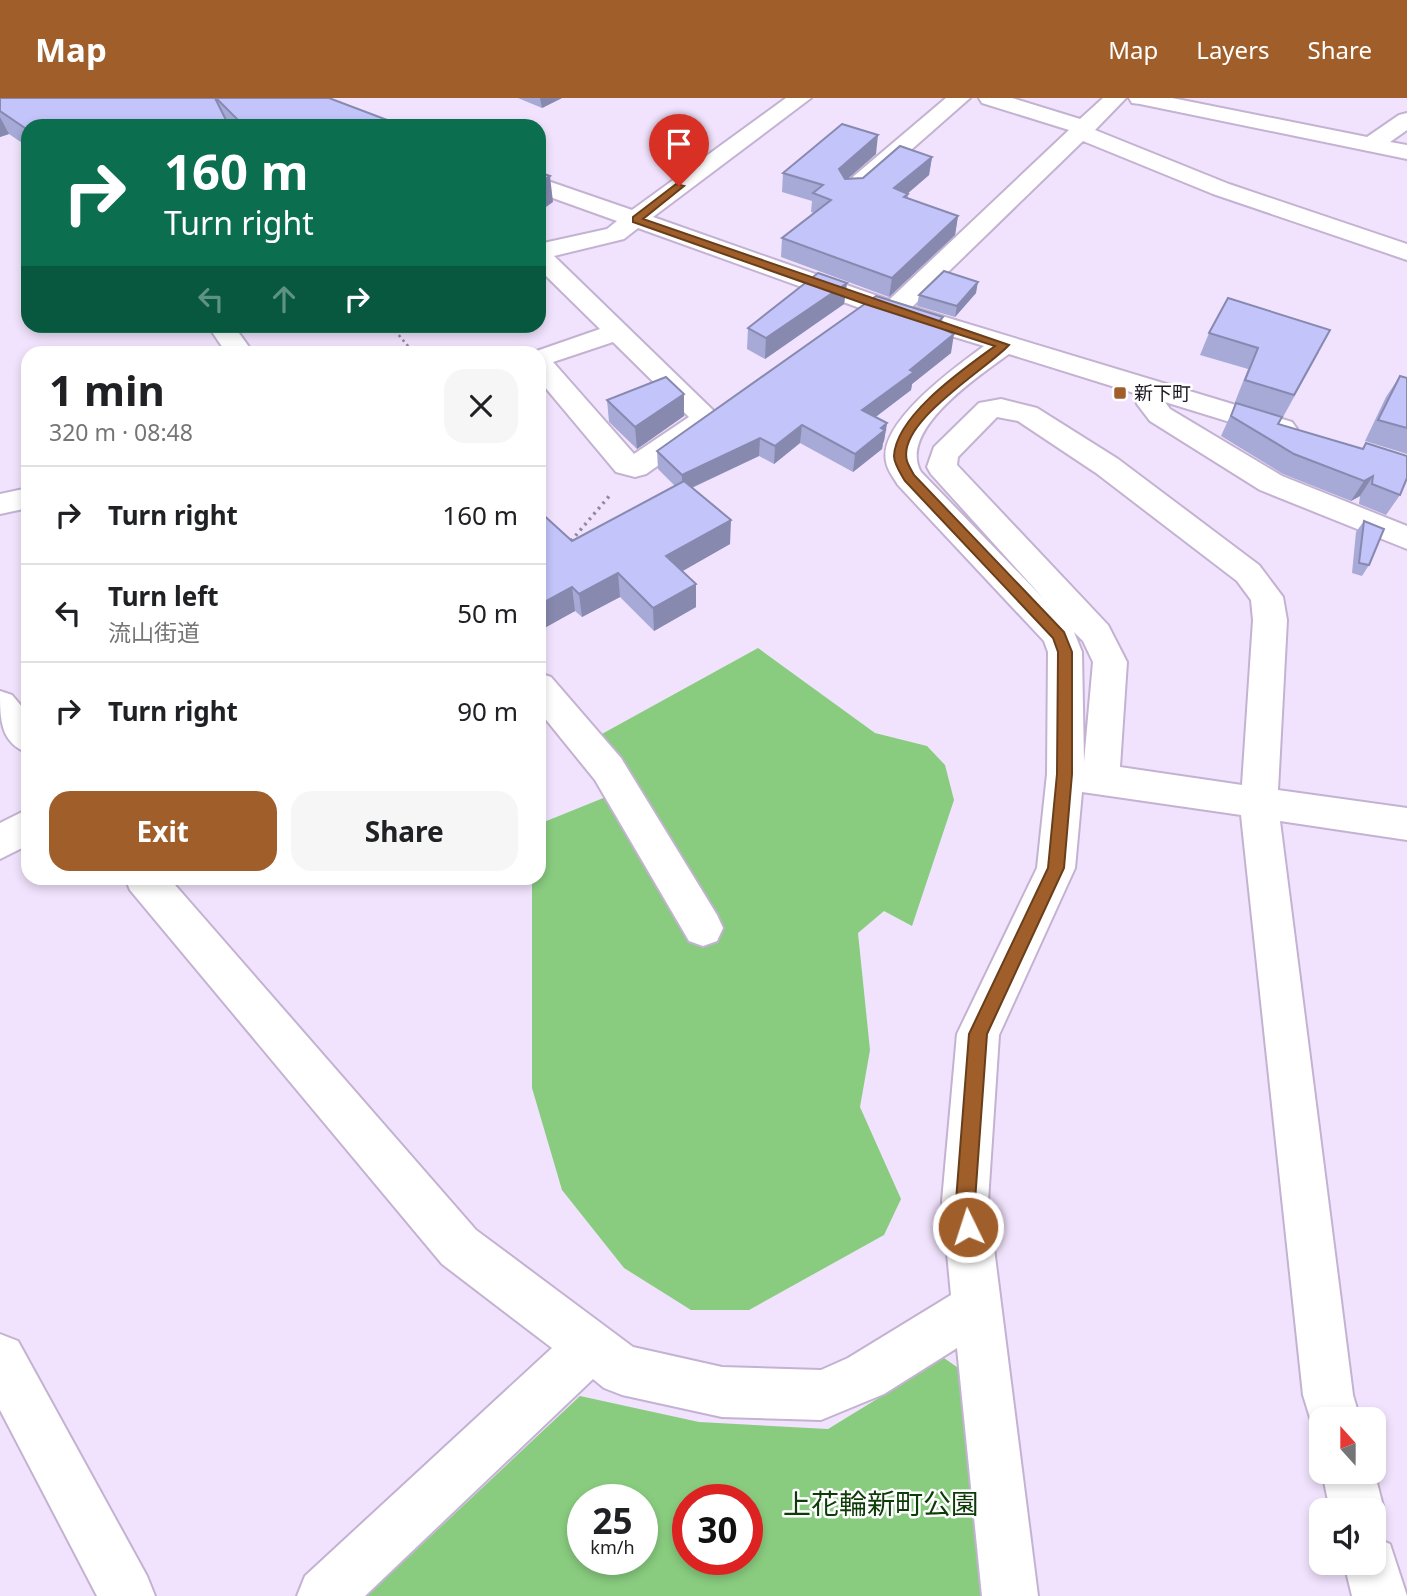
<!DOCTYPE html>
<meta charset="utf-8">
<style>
:root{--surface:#fff;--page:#f6f6f6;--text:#202124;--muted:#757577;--line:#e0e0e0;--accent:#a05f2a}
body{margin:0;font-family:"Noto Sans","Noto Sans JP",sans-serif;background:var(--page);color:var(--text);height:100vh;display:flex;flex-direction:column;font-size:26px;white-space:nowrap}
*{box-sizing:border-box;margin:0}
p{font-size:23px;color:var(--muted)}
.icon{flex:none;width:38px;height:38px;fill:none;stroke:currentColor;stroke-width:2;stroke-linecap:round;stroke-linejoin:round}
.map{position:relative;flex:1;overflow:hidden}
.details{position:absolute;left:21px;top:248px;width:525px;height:539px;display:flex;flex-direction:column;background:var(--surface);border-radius:21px;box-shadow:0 4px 10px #0003}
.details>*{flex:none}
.top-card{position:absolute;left:21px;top:21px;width:525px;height:214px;border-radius:21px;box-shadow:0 4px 10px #0003;background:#0b6e4f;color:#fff;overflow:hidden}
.needle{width:46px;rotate:339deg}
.tools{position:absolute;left:1309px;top:1309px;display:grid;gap:14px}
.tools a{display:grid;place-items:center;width:77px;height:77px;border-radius:14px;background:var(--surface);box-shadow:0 4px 10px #0003;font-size:35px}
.speed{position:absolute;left:567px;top:1386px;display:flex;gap:14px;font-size:35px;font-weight:700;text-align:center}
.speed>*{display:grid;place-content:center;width:91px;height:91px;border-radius:50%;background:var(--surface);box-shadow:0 4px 10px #0003;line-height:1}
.speed small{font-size:18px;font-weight:400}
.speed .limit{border:10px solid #d22;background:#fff;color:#111}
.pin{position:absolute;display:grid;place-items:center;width:60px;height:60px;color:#fff;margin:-72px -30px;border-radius:50% 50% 50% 0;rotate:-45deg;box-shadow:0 0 7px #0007}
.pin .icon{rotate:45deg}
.me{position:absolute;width:77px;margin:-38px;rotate:356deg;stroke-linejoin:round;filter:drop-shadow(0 0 5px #0008)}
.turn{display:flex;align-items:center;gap:24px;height:147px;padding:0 28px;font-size:32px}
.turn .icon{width:91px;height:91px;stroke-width:2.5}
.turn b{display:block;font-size:49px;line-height:60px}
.lanes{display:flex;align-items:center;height:66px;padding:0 28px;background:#0003;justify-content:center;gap:35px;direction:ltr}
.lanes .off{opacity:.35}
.round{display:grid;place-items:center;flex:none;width:74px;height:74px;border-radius:21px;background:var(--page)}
.head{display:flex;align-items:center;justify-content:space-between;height:119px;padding:0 28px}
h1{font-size:42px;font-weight:700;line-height:52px}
.action{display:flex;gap:14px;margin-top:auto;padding:14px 28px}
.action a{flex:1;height:80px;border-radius:21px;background:var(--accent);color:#fff;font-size:28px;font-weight:700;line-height:80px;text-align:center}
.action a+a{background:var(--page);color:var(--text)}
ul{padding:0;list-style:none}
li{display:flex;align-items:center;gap:21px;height:98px;padding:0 28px;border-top:2px solid var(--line)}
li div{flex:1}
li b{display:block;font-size:26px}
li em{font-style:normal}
header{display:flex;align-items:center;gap:42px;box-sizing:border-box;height:98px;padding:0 35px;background:var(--accent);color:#fff}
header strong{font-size:33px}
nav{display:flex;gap:38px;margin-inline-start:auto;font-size:24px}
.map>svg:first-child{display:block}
</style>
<header>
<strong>Map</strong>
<nav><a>Map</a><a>Layers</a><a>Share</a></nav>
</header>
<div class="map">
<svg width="1407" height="1498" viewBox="0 0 1407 1498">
<rect width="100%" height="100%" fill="#f1e3fd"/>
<g fill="#89cc7f" fill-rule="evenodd">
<path d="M 758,550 L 875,635 L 927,648 L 945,667 L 954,702 L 912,828 L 884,813 L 858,835 L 870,952 L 860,1009 L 901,1101 L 884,1137 L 749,1212 L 691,1212 L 624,1170 L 562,1092 L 532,990 L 532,781 L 539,780 L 539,726 L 633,688 L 600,637 Z"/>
<path d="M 944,1260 L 964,1274 L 985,1498 L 367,1498 L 580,1298 L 699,1324 L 828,1331 ZM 583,1402 L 642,1402 L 642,1461 L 583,1461 ZM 688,1402 L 747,1402 L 747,1461 L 688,1461 Z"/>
</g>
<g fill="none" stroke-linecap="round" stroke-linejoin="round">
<g stroke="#c3b2d1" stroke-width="4">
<g id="minor">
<path d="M 786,0 L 811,0 L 653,119 L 889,202 L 1069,32 L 982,5 L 979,0 L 1012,0 L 1080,21 L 1103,0 L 1126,0 L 1095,32 L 1229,86 L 1407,146 L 1407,162 L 1213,96 L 1083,43 L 912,209 L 1292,324 L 1297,331 L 1292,338 L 1282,340 L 1165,304 L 1170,311 L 1282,378 L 1407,428 L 1407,451 L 1260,392 L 1150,323 L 1137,306 L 1134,295 L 1009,256 C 980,277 897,332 921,374 L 1044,501 L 931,376 L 927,369 L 934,349 L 979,305 L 1001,301 L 1037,310 L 1118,361 L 1259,467 L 1283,499 L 1287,522 L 1278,692 L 1407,710 L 1407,742 L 1280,723 L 1353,1297 L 1360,1321 L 1321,1321 L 1321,1341 L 1316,1339 L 1303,1297 L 1241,717 L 1082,694 L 1075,770 L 999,937 L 988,1103 L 1038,1498 L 982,1498 L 957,1250 L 884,1296 L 821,1322 L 722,1319 L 622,1297 L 604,1290 L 593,1281 L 365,1498 L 297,1498 L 305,1478 L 552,1250 L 442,1166 L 130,792 L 125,780 L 169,780 L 476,1132 L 633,1249 L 722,1269 L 821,1272 L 848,1260 L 951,1197 L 942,1103 L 957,936 L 1037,770 L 1047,676 L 1048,554 L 1044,543 L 898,387 C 894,380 887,372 886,363 C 878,324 957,268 984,248 L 860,210 L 638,130 L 624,141 L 554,158 L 721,320 L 717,326 L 646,376 L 635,379 L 616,374 L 539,282 L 539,256 L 528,256 L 600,231 L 539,171 L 539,146 L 607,131 L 617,123 L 539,95 L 539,80 L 632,112 ZM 613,244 L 689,319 L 634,356 L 553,264 ZM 997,319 L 1018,323 L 1096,375 L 1237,483 L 1251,502 L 1253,522 L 1242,687 L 1120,669 L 1127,564 L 1108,527 L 957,367 L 958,359 ZM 1074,534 L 1083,543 L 1093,564 L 1084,664 L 1082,554 Z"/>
<path d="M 946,0 L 970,0 L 870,88 L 854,88 L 850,83 L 854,78 Z"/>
<path d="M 1129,0 L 1172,0 L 1367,39 L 1399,17 L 1407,15 L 1407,32 L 1390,44 L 1407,47 L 1407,61 L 1140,6 L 1132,5 Z"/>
<path d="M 208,228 L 234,228 L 254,256 L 227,256 Z"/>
<path d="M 28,390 L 28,410 L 0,416 L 0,396 Z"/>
<path d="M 539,575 L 551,579 L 621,660 L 717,817 L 723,830 L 717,843 L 703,848 L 689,843 L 595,682 L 539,613 Z"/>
<path d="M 0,593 L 12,597 L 28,616 L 28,655 C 0,645 0,621 0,593 Z"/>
<path d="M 28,711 L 28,747 L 0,761 L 0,725 Z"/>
<path d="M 0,1236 L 18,1243 L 147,1478 L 155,1498 L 97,1498 L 0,1312 Z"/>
<path d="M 1374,1373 L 1384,1412 L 1374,1432 L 1374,1412 L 1330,1412 L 1322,1374 Z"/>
<path d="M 1374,1439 L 1390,1446 L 1407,1498 L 1352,1498 L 1344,1465 L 1374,1465 Z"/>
</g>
</g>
<path stroke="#93889c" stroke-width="2.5" stroke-dasharray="2.5 3.5" stroke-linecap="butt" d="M 391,228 L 414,255"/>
<g stroke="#93889c" stroke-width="3.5" stroke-dasharray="2.5 4.5" stroke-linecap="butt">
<path d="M 413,253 L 415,256"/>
<path d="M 571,443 L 611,396"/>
</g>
<use href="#minor" fill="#fff" fill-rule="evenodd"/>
</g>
<g fill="#a7a9d7">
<path d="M 0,0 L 329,0 L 403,28 L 28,28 L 28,49 L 9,36 L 0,39 Z"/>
<path d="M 518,0 L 562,0 L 542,10 Z"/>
<path d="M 876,56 L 848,81 L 863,80 L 932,59 L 929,77 L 908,95 L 908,100 L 958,118 L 955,137 L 889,199 L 781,159 L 782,140 L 814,115 L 811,114 L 812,103 L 782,94 L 783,75 Z"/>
<path d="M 847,185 L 844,206 L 765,261 L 747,251 L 748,230 Z"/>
<path d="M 976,195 L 955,219 L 917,208 L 919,197 Z"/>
<path d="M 943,219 L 942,224 L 947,233 L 951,255 L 912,286 L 911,292 L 875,319 L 887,325 L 884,343 L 883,345 L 882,351 L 853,374 L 800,345 L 774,366 L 759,358 L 692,390 L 730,446 L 682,473 L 696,509 L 654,533 L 620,499 L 582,519 L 575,513 L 539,533 L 572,443 L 675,388 L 658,371 L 657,353 Z"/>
<path d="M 1209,235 L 1319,254 L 1283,319 L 1235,304 L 1248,271 L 1200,257 Z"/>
<path d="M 1400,278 L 1407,280 L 1407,356 L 1365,343 L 1386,299 Z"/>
<path d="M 607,302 L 684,318 L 637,351 L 609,324 Z"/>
<path d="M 1236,305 L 1278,326 L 1363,351 L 1366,345 L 1400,397 L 1386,417 L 1359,406 L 1360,398 L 1351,403 L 1283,376 L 1221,338 Z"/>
<path d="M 1364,423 L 1369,467 L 1362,478 L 1352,475 L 1356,434 Z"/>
</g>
<g fill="#8889af">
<path d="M 540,0 L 562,0 L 542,10 Z"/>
<path d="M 0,19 L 9,36 L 0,39 Z"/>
<path d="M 878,37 L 876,56 L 837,90 L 839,71 Z"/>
<path d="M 932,59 L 929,77 L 892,109 L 894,90 Z"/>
<path d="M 550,78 L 553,104 L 539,114 L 539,85 Z"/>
<path d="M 958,118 L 955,137 L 889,199 L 892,180 Z"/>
<path d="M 978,184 L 976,195 L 955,219 L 957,208 Z"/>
<path d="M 847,185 L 844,206 L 765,261 L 766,240 Z"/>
<path d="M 948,227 L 944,245 L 954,236 L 951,255 L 912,286 L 911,292 L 860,331 L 862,312 L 910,272 L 943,231 Z"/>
<path d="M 684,296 L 684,318 L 637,351 L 635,329 Z"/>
<path d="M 887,325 L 884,343 L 883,345 L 882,351 L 853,374 L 855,356 L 881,330 Z"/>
<path d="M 802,327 L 800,345 L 774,366 L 775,348 Z"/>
<path d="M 760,340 L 759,358 L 682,394 L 682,377 Z"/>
<path d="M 1373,378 L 1360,398 L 1351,403 L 1364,383 Z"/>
<path d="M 731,422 L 730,446 L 667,482 L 666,458 Z"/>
<path d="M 618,475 L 620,499 L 582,519 L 579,496 Z"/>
<path d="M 696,486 L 696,509 L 654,533 L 653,510 Z"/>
<path d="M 572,489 L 575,513 L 539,533 L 539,507 Z"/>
</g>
<g fill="#c2c4fa" stroke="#8889af" stroke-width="2">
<path d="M 0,0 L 215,0 L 229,28 L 28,28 L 28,32 L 0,13 Z"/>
<path d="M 216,0 L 329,0 L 403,28 L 244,28 Z"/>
<path d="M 842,26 L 878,37 L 839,71 L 845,81 L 863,80 L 900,48 L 932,59 L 894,90 L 908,96 L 904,99 L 958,118 L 892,180 L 782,140 L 831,102 L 813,95 L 823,87 L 783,75 Z"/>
<path d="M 539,74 L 550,78 L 539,85 Z"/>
<path d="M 944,173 L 978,184 L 957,208 L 919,197 Z"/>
<path d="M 818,175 L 847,185 L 766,240 L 748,230 Z"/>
<path d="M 876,198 L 943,219 L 939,223 L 948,227 L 943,231 L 954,236 L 910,272 L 914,274 L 862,312 L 887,325 L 881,330 L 885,332 L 855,356 L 802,327 L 775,348 L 760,340 L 682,377 L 657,353 Z"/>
<path d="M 1228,200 L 1330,232 L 1294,297 L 1245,282 L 1258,250 L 1209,235 Z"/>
<path d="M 1400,278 L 1407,280 L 1407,330 L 1378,322 Z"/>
<path d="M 666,279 L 684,296 L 635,329 L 607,302 Z"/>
<path d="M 1236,305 L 1282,319 L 1278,326 L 1363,351 L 1366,345 L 1407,358 L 1407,380 L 1400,397 L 1372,386 L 1373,378 L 1364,383 L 1294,356 L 1231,318 Z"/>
<path d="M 684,383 L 731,422 L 666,458 L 696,486 L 653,510 L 618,475 L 579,496 L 572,489 L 539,507 L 539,413 L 572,443 Z"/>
<path d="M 1364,423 L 1384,431 L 1369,467 L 1359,465 Z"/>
</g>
<path fill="#a05f2a" stroke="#683e1b" stroke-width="2" d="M 676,86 L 684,88 L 643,121 L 1009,247 C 987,271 896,324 907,363 C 908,367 912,373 914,377 L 1064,534 L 1072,554 L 1072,676 L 1064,770 L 987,936 L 975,1103 L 978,1129 L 975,1136 L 968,1139 L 962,1136 L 956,1103 L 969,936 L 1048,770 L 1057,676 L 1058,554 L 1053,540 L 905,383 C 901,376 894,366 894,358 C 896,317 965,270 995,248 L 865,206 L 633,124 L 633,119 Z"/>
<rect fill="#a05f2a" stroke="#fff" stroke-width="2.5" x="1113" y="288" width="14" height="14" rx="3.5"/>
<g text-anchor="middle" stroke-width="5" stroke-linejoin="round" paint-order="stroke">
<g font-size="19" fill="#1d1722" stroke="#fff" text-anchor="start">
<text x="1134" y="302">新下町</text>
</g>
<g font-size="28" fill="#0d3b07" stroke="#fff">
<text x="881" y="1416">上花輪新町公園</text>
</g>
</g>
</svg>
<div class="tools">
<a><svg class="needle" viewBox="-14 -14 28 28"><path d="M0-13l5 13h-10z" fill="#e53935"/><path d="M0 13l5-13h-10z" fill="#757577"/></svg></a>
<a><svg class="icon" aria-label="sound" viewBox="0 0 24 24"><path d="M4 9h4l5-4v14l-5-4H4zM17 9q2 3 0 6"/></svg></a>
</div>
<div class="speed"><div>25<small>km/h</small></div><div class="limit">30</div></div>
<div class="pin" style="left:679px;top:88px;background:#d93025"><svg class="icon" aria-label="arrive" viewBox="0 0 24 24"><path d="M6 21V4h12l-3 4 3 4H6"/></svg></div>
<svg class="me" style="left:968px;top:1129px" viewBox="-20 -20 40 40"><circle r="17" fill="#a05f2a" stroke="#fff" stroke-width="3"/><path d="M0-11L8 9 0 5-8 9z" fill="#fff"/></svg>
<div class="top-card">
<div class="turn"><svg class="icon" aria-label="right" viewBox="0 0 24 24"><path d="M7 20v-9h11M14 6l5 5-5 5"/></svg><div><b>160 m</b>Turn right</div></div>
<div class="lanes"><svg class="icon off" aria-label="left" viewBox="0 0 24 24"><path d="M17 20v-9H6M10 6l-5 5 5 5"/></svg><svg class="icon off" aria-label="ahead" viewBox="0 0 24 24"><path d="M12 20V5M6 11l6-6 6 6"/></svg><svg class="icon" aria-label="right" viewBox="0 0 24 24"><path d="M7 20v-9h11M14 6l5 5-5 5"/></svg></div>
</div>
<section class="details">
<div class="head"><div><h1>1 min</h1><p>320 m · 08:48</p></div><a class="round"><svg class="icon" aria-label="close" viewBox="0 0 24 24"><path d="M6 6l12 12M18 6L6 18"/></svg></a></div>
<ul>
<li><svg class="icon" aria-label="right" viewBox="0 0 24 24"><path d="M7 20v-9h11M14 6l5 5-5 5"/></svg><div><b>Turn right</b></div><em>160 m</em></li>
<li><svg class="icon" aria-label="left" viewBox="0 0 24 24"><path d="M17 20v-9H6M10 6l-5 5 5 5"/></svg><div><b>Turn left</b><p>流山街道</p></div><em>50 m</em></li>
<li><svg class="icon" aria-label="right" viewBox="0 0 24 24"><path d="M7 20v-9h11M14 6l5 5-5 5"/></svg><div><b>Turn right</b></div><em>90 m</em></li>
</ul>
<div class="action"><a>Exit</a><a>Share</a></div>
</section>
</div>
